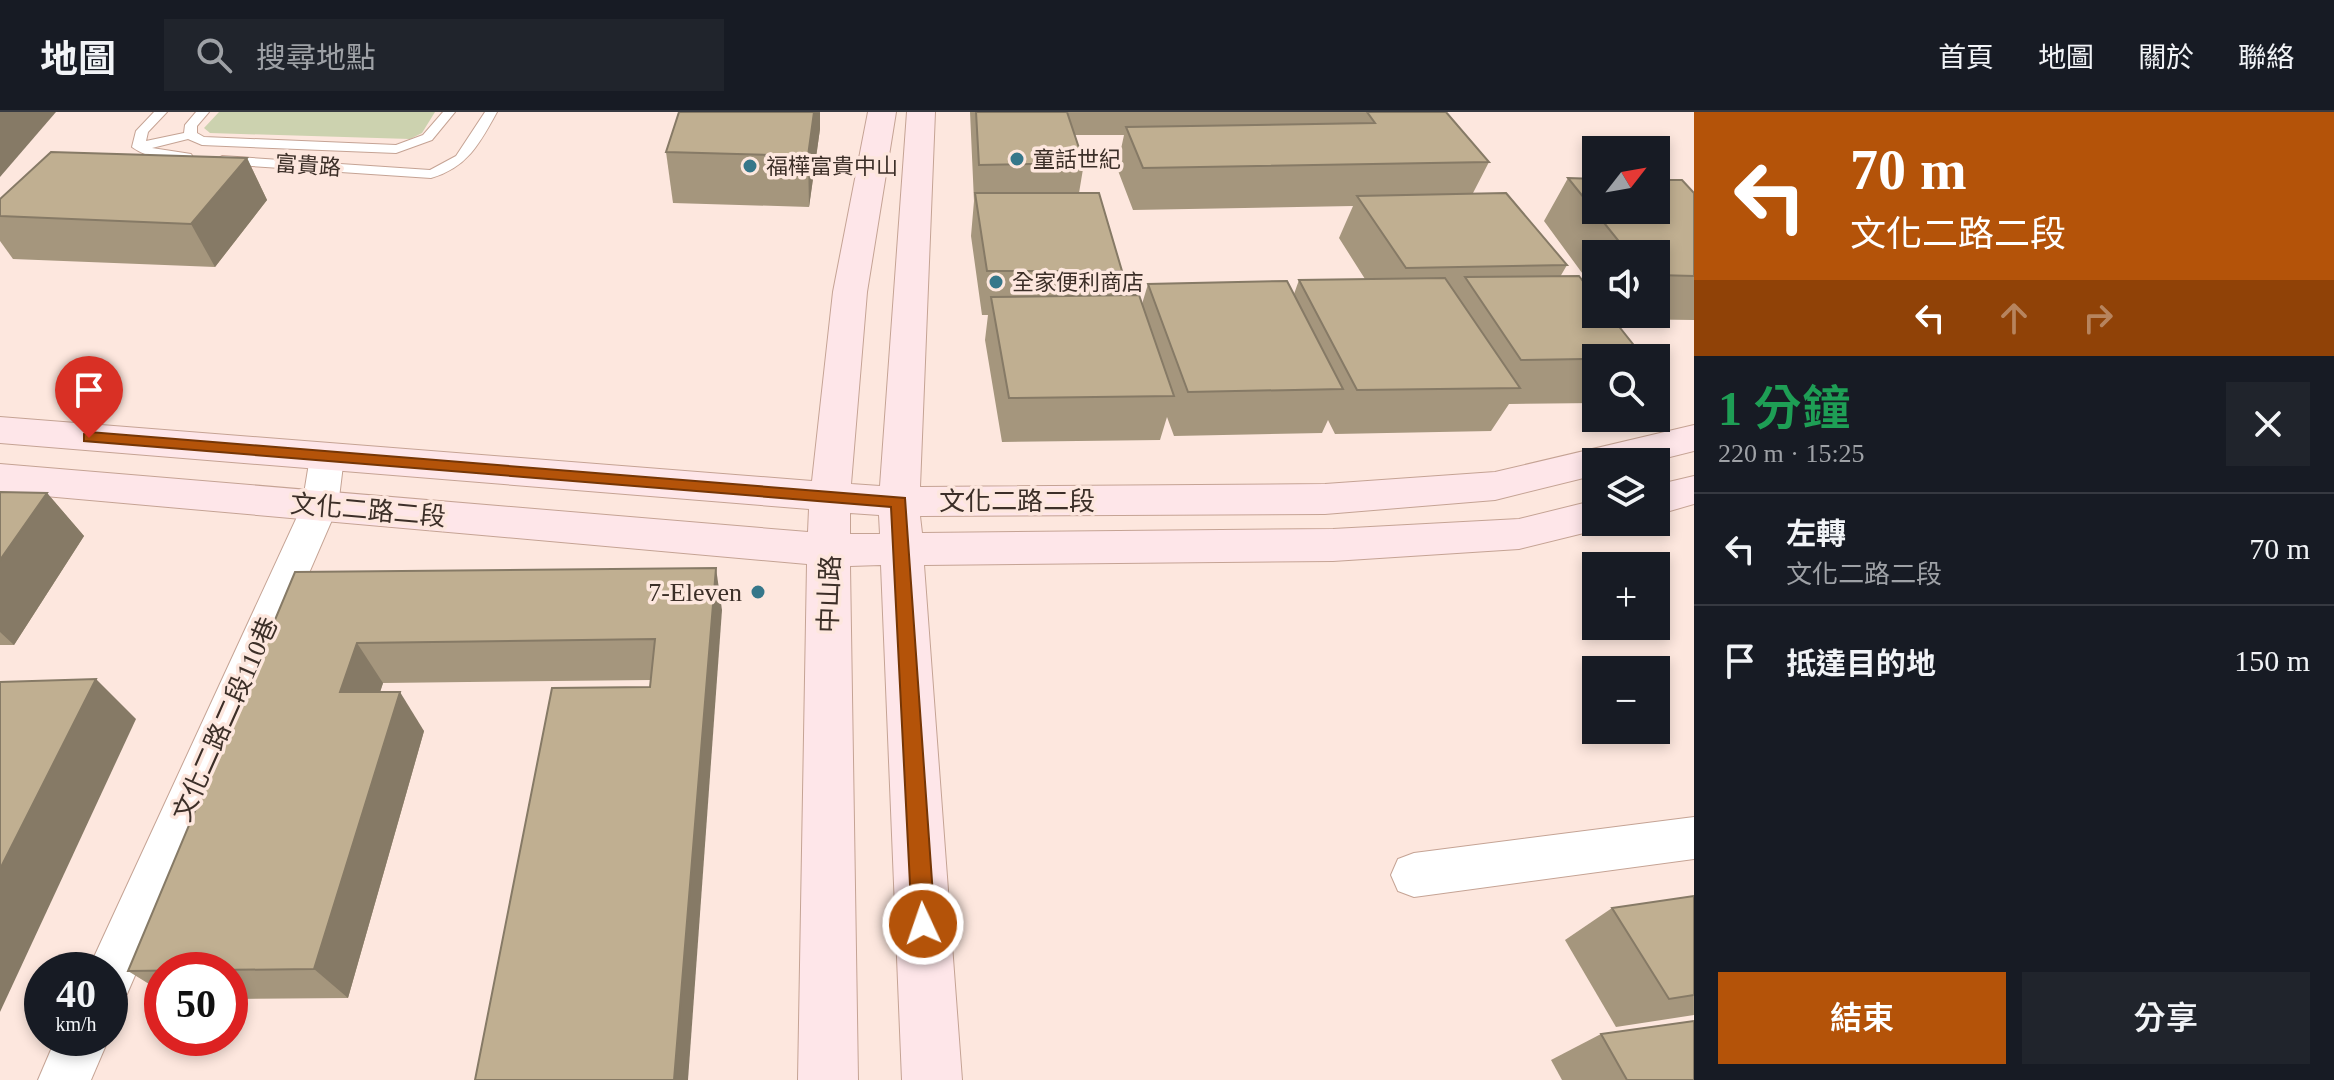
<!DOCTYPE html>
<html lang="zh-TW">
<meta charset="utf-8">
<style>
:root{--surface:#171b24;--page:#20242c;--text:#f1f3f6;--muted:#9ea1a6;--line:#363941;--accent:#b45309}
body{margin:0;font-family:"Times New Roman","Noto Sans TC",serif;background:var(--page);color:var(--text);height:100vh;display:flex;flex-direction:column;font-size:30px;white-space:nowrap}
*{box-sizing:border-box;margin:0}
p{font-size:26px;color:var(--muted)}
.icon{flex:none;width:44px;height:44px;fill:none;stroke:currentColor;stroke-width:2;stroke-linecap:round;stroke-linejoin:round}
.map{position:relative;flex:1;overflow:hidden}
.side{display:flex;flex-direction:column;background:var(--surface);width:640px}
.side>*{flex:none}
.guide{background:#b45309;color:#fff;overflow:hidden}
.needle{width:52px;rotate:59deg}
.fabs{position:absolute;left:1582px;top:24px;display:grid;gap:16px}
.fabs a{display:grid;place-items:center;width:88px;height:88px;border-radius:0px;background:var(--surface);box-shadow:0 4px 12px #0003;font-size:40px}
.speed{position:absolute;left:24px;top:840px;display:flex;gap:16px;font-size:40px;font-weight:700;text-align:center}
.speed>*{display:grid;place-content:center;width:104px;height:104px;border-radius:50%;background:var(--surface);box-shadow:0 4px 12px #0003;line-height:1}
.speed small{font-size:20px;font-weight:400}
.speed .limit{border:12px solid #d22;background:#fff;color:#111}
.pin{position:absolute;display:grid;place-items:center;width:68px;height:68px;color:#fff;margin:-82px -34px;border-radius:50% 50% 50% 0;rotate:-45deg;box-shadow:0 0 8px #0007}
.pin .icon{rotate:45deg}
.me{position:absolute;width:88px;margin:-44px;rotate:357deg;stroke-linejoin:round;filter:drop-shadow(0 0 6px #0008)}
.turn{display:flex;align-items:center;gap:28px;height:168px;padding:0 24px;font-size:36px}
.turn .icon{width:104px;height:104px;stroke-width:2.5}
.turn b{display:block;font-size:56px;line-height:68px}
.lanes{display:flex;align-items:center;height:76px;padding:0 24px;background:#0003;justify-content:center;gap:40px;direction:ltr}
.lanes .off{opacity:.35}
.round{display:grid;place-items:center;flex:none;width:84px;height:84px;border-radius:0px;background:var(--page)}
.summary{display:flex;align-items:center;justify-content:space-between;height:136px;padding:0 24px}
h1{font-size:48px;font-weight:600;line-height:60px;color:#1e9e55}
.cta{display:flex;gap:16px;margin-top:auto;padding:16px 24px}
.cta a{flex:1;height:92px;border-radius:0px;background:var(--accent);color:#fff;font-size:32px;font-weight:600;line-height:92px;text-align:center}
.cta a+a{background:var(--page);color:var(--text)}
ul{padding:0;list-style:none}
li{display:flex;align-items:center;gap:24px;height:112px;padding:0 24px;border-top:2px solid var(--line)}
li div{flex:1}
li b{display:block;font-size:30px}
li em{font-style:normal}
header{display:flex;align-items:center;gap:48px;box-sizing:border-box;height:112px;padding:0 40px;background:var(--surface);border-bottom:2px solid var(--line)}
header strong{font-size:38px}
nav{display:flex;gap:44px;margin-inline-start:auto;font-size:28px}
.search{width:560px;height:72px;background:var(--page);display:flex;align-items:center;gap:20px;box-sizing:border-box;padding:0 28px;border-radius:0px;color:var(--muted);font-size:30px}
main{display:flex;flex:1;min-height:0}
.map>svg:first-child{display:block}
</style>
<header>
<strong>地圖</strong>
<div class="search"><svg class="icon" aria-label="search" viewBox="0 0 24 24"><circle cx="10" cy="10" r="6"/><path d="M15 15l6 6"/></svg>搜尋地點</div>
<nav><a>首頁</a><a>地圖</a><a>關於</a><a>聯絡</a></nav>
</header>
<main>
<div class="map">
<svg width="1694" height="968" viewBox="0 0 1694 968">
<rect width="100%" height="100%" fill="#fde7de"/>
<path fill="#ccd2af" d="M 219,0 L 435,0 L 422,21 L 410,27 L 210,21 L 204,16 Z"/>
<g fill="none" stroke-linecap="round" stroke-linejoin="round">
<g stroke="#c5a394" stroke-width="2">
<g id="lane">
<path d="M 154,0 L 167,0 L 148,20 L 146,29 L 184,21 L 185,13 L 196,0 L 209,0 L 197,14 L 197,21 L 204,25 L 396,33 L 423,23 L 443,0 L 455,0 L 432,28 L 396,41 L 202,33 L 188,27 L 152,36 L 191,42 L 193,45 C 177,55 146,45 132,35 L 136,19 Z"/>
<path d="M 485,0 L 497,0 C 480,31 467,56 431,66 L 222,52 L 215,48 L 222,44 L 430,58 L 456,44 Z"/>
</g>
</g>
<g stroke="#c5a394" stroke-width="2">
<g id="street">
<path d="M 327,333 L 339,337 L 344,345 L 338,394 L 127,882 L 110,890 L 110,858 L 88,858 L 302,394 L 310,345 L 315,337 Z"/>
<path d="M 1694,705 L 1694,747 L 1414,785 L 1398,779 L 1391,763 L 1398,747 L 1414,741 Z"/>
<path d="M 56,926 L 109,926 L 91,968 L 38,968 Z"/>
</g>
</g>
<g stroke="#c5a394" stroke-width="2">
<g id="secondary">
<path d="M 868,0 L 896,0 L 867,180 L 851,372 L 880,374 L 907,0 L 935,0 L 920,375 L 1325,372 L 1495,360 L 1694,313 L 1694,339 L 1650,350 L 1596,350 L 1596,363 L 1495,388 L 1325,402 L 920,404 L 922,421 L 1333,417 L 1519,407 L 1596,388 L 1596,410 L 1613,410 L 1596,418 L 1519,437 L 1333,449 L 924,453 L 962,968 L 902,968 L 881,453 L 850,454 L 858,968 L 798,968 L 807,452 L 0,380 L 0,352 L 808,420 L 809,397 L 0,331 L 0,305 L 812,369 L 833,180 ZM 850,401 L 879,403 L 880,422 L 850,422 Z"/>
<path d="M 1694,364 L 1694,392 L 1656,403 L 1656,373 Z"/>
</g>
</g>
<use href="#lane" fill="#fff" fill-rule="evenodd"/>
<use href="#street" fill="#fff" fill-rule="evenodd"/>
<use href="#secondary" fill="#fee6e9" fill-rule="evenodd"/>
</g>
<g fill="#a5967d" fill-rule="evenodd">
<path d="M 970,0 L 1446,0 L 1489,50 L 1473,81 L 1567,153 L 1560,165 L 1596,246 L 1596,291 L 1509,292 L 1491,319 L 1335,322 L 1328,308 L 1322,321 L 1174,324 L 1167,305 L 1160,328 L 1002,330 L 985,228 L 988,203 L 982,203 L 971,124 L 974,89 ZM 1075,23 L 1124,23 L 1117,56 L 1133,98 L 1353,94 L 1339,126 L 1365,167 L 1299,168 L 1294,182 L 1148,172 L 1142,192 L 1116,183 L 1122,159 L 1079,81 L 1084,51 Z"/>
<path d="M 820,17 L 809,95 L 673,91 L 666,40 Z"/>
<path d="M 247,46 L 267,88 L 215,155 L 13,147 L 0,129 L 0,87 Z"/>
<path d="M 1568,66 L 1694,81 L 1694,208 L 1615,207 L 1612,202 L 1656,202 L 1656,142 L 1596,142 L 1596,180 L 1544,109 Z"/>
<path d="M 0,380 L 47,381 L 84,424 L 14,533 L 0,533 Z"/>
<path d="M 295,460 L 722,498 L 650,575 L 651,568 L 383,571 L 380,580 L 424,619 L 348,886 L 230,887 L 230,858 L 162,858 L 162,880 L 128,859 Z"/>
<path d="M 1694,784 L 1694,903 L 1616,915 L 1565,828 L 1612,796 Z"/>
<path d="M 1601,922 L 1694,968 L 1562,968 L 1551,948 Z"/>
</g>
<g fill="#867a66">
<path d="M 0,0 L 56,0 L 0,65 Z"/>
<path d="M 814,0 L 820,0 L 820,17 L 809,95 L 808,44 Z"/>
<path d="M 247,46 L 267,88 L 215,155 L 191,112 Z"/>
<path d="M 47,381 L 84,424 L 14,533 L 0,520 L 0,448 Z"/>
<path d="M 716,456 L 722,498 L 688,968 L 674,968 Z"/>
<path d="M 357,531 L 383,571 L 367,620 L 340,580 Z"/>
<path d="M 96,567 L 136,607 L 0,900 L 0,757 Z"/>
<path d="M 400,580 L 424,619 L 348,886 L 314,857 Z"/>
</g>
<g fill="#c0af91" stroke="#867a66" stroke-width="2">
<path d="M 679,0 L 814,0 L 808,44 L 666,40 Z"/>
<path d="M 976,0 L 1067,0 L 1084,51 L 979,53 Z"/>
<path d="M 1367,0 L 1446,0 L 1489,50 L 1143,56 L 1126,15 L 1375,11 Z"/>
<path d="M 51,40 L 247,46 L 191,112 L 0,104 L 0,87 Z"/>
<path d="M 1568,66 L 1596,67 L 1596,98 L 1656,98 L 1656,68 L 1682,68 L 1694,81 L 1694,164 L 1656,163 L 1656,142 L 1629,142 Z"/>
<path d="M 975,81 L 1099,81 L 1122,159 L 987,159 Z"/>
<path d="M 1506,81 L 1567,153 L 1406,156 L 1357,84 Z"/>
<path d="M 1579,164 L 1596,186 L 1596,202 L 1609,202 L 1644,246 L 1521,248 L 1465,165 Z"/>
<path d="M 1445,166 L 1520,276 L 1357,278 L 1299,168 Z"/>
<path d="M 1287,169 L 1343,277 L 1188,280 L 1148,172 Z"/>
<path d="M 1139,183 L 1174,284 L 1009,286 L 991,185 Z"/>
<path d="M 0,380 L 47,381 L 0,448 Z"/>
<path d="M 716,456 L 674,968 L 475,968 L 552,576 L 650,575 L 655,527 L 357,531 L 340,580 L 400,580 L 314,857 L 128,859 L 295,460 Z"/>
<path d="M 96,567 L 0,757 L 0,570 Z"/>
<path d="M 1694,784 L 1694,883 L 1669,887 L 1612,796 Z"/>
<path d="M 1694,909 L 1694,968 L 1627,968 L 1601,922 Z"/>
</g>
<path fill="#b45309" stroke="#753606" stroke-width="2" d="M 89,320 L 905,386 L 935,812 L 931,820 L 923,823 L 915,820 L 912,812 L 891,395 L 84,329 L 84,322 Z"/>
<g fill="#36778a" stroke="#fde7de" stroke-width="3">
<circle cx="1017" cy="47" r="8"/>
<circle cx="750" cy="54" r="8"/>
<circle cx="996" cy="170" r="8"/>
<circle cx="758" cy="480" r="8"/>
</g>
<g text-anchor="middle" stroke-width="7" stroke-linejoin="round" paint-order="stroke">
<g font-size="22" fill="#3c2f28" stroke="#fde7de" text-anchor="start">
<text x="1033" y="55">童話世紀</text>
<text x="766" y="62">福樺富貴中山</text>
<text x="1012" y="178">全家便利商店</text>
</g>
<g font-size="22" fill="#3c2f28" stroke="#fde7de">
<text transform="translate(308 53) rotate(4)" y="8">富貴路</text>
</g>
<g font-size="26" fill="#3c2f28" stroke="#fde7de">
<text x="1017" y="398">文化二路二段</text>
<text transform="translate(368 398) rotate(5)" y="9">文化二路二段</text>
<text transform="translate(829 482) rotate(-88)" y="9">中山路</text>
<text transform="translate(225 607) rotate(-66)" y="9">文化二路二段110巷</text>
</g>
<g font-size="26" fill="#3c2f28" stroke="#fde7de" text-anchor="end">
<text x="742" y="489">7-Eleven</text>
</g>
</g>
</svg>
<div class="fabs">
<a><svg class="needle" viewBox="-14 -14 28 28"><path d="M0-13l5 13h-10z" fill="#e53935"/><path d="M0 13l5-13h-10z" fill="#9ea1a6"/></svg></a>
<a><svg class="icon" aria-label="sound" viewBox="0 0 24 24"><path d="M4 9h4l5-4v14l-5-4H4zM17 9q2 3 0 6"/></svg></a>
<a><svg class="icon" aria-label="search" viewBox="0 0 24 24"><circle cx="10" cy="10" r="6"/><path d="M15 15l6 6"/></svg></a>
<a><svg class="icon" aria-label="layers" viewBox="0 0 24 24"><path d="M12 4l9 5-9 5-9-5zM3 14l9 5 9-5"/></svg></a>
<a>+</a>
<a>−</a>
</div>
<div class="speed"><div>40<small>km/h</small></div><div class="limit">50</div></div>
<div class="pin" style="left:89px;top:326px;background:#d93025"><svg class="icon" aria-label="arrive" viewBox="0 0 24 24"><path d="M6 21V4h12l-3 4 3 4H6"/></svg></div>
<svg class="me" style="left:923px;top:812px" viewBox="-20 -20 40 40"><circle r="17" fill="#b45309" stroke="#fff" stroke-width="3"/><path d="M0-11L8 9 0 5-8 9z" fill="#fff"/></svg>
</div>
<section class="side">
<div class="guide">
<div class="turn"><svg class="icon" aria-label="left" viewBox="0 0 24 24"><path d="M17 20v-9H6M10 6l-5 5 5 5"/></svg><div><b>70 m</b>文化二路二段</div></div>
<div class="lanes"><svg class="icon" aria-label="left" viewBox="0 0 24 24"><path d="M17 20v-9H6M10 6l-5 5 5 5"/></svg><svg class="icon off" aria-label="ahead" viewBox="0 0 24 24"><path d="M12 20V5M6 11l6-6 6 6"/></svg><svg class="icon off" aria-label="right" viewBox="0 0 24 24"><path d="M7 20v-9h11M14 6l5 5-5 5"/></svg></div>
</div>
<div class="summary"><div><h1>1 分鐘</h1><p>220 m · 15:25</p></div><a class="round"><svg class="icon" aria-label="close" viewBox="0 0 24 24"><path d="M6 6l12 12M18 6L6 18"/></svg></a></div>
<ul>
<li><svg class="icon" aria-label="left" viewBox="0 0 24 24"><path d="M17 20v-9H6M10 6l-5 5 5 5"/></svg><div><b>左轉</b><p>文化二路二段</p></div><em>70 m</em></li>
<li><svg class="icon" aria-label="arrive" viewBox="0 0 24 24"><path d="M6 21V4h12l-3 4 3 4H6"/></svg><div><b>抵達目的地</b></div><em>150 m</em></li>
</ul>
<div class="cta"><a>結束</a><a>分享</a></div>
</section>
</main>
